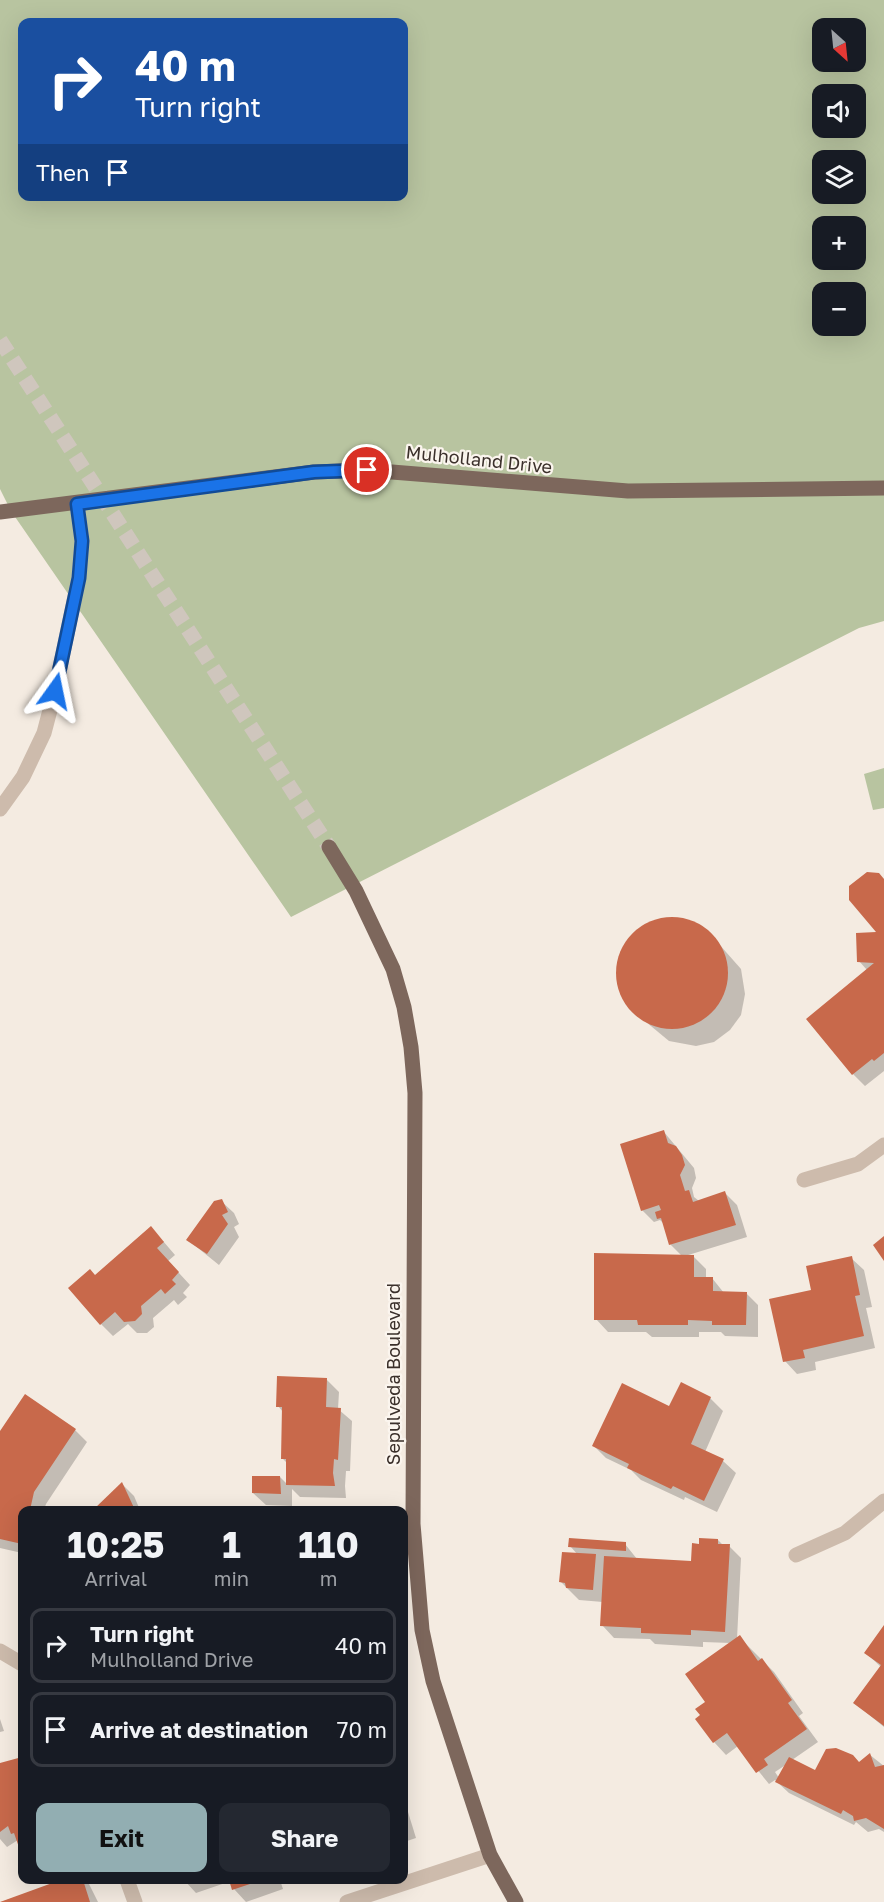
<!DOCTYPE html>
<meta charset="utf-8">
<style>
:root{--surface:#171b24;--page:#242831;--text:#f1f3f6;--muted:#9ea1a6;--line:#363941;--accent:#92aeb2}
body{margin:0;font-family:"Golos Text",sans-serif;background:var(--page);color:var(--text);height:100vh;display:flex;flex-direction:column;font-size:22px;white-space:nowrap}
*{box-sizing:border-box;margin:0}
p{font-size:20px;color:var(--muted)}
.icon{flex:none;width:33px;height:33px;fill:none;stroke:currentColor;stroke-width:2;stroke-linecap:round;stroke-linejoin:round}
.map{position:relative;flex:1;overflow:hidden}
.details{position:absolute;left:18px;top:1506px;width:390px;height:378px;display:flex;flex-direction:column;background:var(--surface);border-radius:12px;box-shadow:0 6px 24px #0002}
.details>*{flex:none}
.top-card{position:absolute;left:18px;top:18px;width:390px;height:183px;border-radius:12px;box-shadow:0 6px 24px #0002;background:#1a4fa0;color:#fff;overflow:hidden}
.needle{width:39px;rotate:153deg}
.tools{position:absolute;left:812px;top:18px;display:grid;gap:12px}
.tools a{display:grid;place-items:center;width:54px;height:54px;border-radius:12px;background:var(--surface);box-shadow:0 6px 24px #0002;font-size:30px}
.pin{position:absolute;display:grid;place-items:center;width:51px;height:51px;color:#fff;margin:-26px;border:3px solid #fff;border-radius:50%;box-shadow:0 2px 6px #0007}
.me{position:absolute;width:66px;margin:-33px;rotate:12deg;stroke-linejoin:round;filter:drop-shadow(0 0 4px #0008)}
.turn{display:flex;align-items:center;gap:21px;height:126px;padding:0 18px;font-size:27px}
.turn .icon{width:78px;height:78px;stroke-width:2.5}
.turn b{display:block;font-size:42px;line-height:51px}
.then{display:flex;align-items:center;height:57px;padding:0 18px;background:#0003;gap:12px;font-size:22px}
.eta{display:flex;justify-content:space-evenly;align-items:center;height:102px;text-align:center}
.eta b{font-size:36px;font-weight:700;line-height:42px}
.primary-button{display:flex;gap:12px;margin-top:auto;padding:12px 18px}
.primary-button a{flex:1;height:69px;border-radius:12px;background:var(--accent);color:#111;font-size:24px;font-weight:700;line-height:69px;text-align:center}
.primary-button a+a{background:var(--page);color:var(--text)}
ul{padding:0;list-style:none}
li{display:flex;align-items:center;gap:18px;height:75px;margin:0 12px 9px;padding:0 6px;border:3px solid var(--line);border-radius:12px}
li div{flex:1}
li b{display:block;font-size:22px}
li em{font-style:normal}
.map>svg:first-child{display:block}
</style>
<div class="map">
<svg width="884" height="1902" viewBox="0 0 884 1902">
<rect width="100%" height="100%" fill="#f4ebe1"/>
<g fill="#b8c4a0" fill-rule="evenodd">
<path d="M 0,0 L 884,0 L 884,621 L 859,628 L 291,917 L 11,511 L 0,489 ZM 22,22 L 404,22 L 404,196 L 22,196 ZM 822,28 L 855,28 L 855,62 L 822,62 ZM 822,94 L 855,94 L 855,128 L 822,128 ZM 822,160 L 855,160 L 855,194 L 822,194 ZM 822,226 L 855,226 L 855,260 L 822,260 ZM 822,292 L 855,292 L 855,326 L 822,326 Z"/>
<path d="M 884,768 L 884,808 L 873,810 L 864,774 Z"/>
</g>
<g fill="#0003" fill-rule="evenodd">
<path d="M 884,880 L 884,1071 L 865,1086 L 853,1074 L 867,970 L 859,961 L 879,933 Z"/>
<path d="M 668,919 L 696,924 L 711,935 L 741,969 L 745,994 L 741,1015 L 730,1030 L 714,1042 L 696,1046 L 669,1041 L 634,1012 L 623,996 L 618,978 L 620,959 L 628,942 L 641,929 Z"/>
<path d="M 664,1132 L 694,1168 L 696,1178 L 692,1188 L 694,1197 L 699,1201 L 725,1193 L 737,1205 L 747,1237 L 685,1256 L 694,1257 L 706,1269 L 706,1278 L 712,1278 L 724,1293 L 746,1293 L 758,1305 L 758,1337 L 725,1336 L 721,1332 L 699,1332 L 699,1337 L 652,1337 L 646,1332 L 608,1332 L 596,1319 L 682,1256 L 670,1244 L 664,1224 L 660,1220 L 654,1222 L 642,1210 Z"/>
<path d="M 221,1201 L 234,1213 L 239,1224 L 234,1227 L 239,1237 L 219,1265 L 188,1240 Z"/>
<path d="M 163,1241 L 175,1255 L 168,1261 L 190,1285 L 183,1293 L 187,1297 L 178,1305 L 174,1300 L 153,1318 L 154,1327 L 147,1333 L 137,1333 L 128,1324 L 113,1336 L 101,1324 L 96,1276 Z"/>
<path d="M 851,1258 L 864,1270 L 872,1307 L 866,1308 L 875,1348 L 815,1362 L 816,1370 L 797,1374 L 785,1361 L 813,1291 Z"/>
<path d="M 326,1379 L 339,1392 L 338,1409 L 352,1421 L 350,1471 L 346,1471 L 345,1486 L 346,1498 L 300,1497 L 292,1489 L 292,1506 L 266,1505 L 253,1493 L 280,1477 L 288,1485 L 288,1464 L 283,1459 L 283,1412 L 278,1406 Z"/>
<path d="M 710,1398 L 723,1411 L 705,1452 L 723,1461 L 736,1473 L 717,1512 L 685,1497 L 684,1500 L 641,1480 L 631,1470 L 606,1458 L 594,1446 L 670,1408 Z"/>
<path d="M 75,1430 L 87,1442 L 46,1504 L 44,1510 L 22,1510 L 22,1553 L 0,1548 L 0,1434 Z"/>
<path d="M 122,1484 L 134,1496 L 140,1510 L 96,1510 Z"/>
<path d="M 718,1540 L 723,1545 L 729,1546 L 741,1558 L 737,1639 L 739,1637 L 774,1672 L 803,1713 L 799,1716 L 818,1742 L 792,1760 L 815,1772 L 860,1764 L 870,1755 L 884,1766 L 884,1832 L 879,1829 L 868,1832 L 856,1822 L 854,1825 L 789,1793 L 775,1780 L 769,1784 L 738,1746 L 726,1755 L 714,1742 L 697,1719 L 702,1716 L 731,1643 L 703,1642 L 703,1647 L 655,1644 L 650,1639 L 614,1638 L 602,1625 L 603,1602 L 579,1600 L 561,1582 L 578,1555 L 570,1546 L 625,1544 L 637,1559 L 693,1562 L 700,1545 ZM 787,1764 L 779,1778 L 775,1772 Z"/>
<path d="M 884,1627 L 884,1727 L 855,1703 L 881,1667 L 866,1653 Z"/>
<path d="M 0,1719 L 4,1731 L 0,1732 Z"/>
<path d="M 22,1758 L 22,1853 L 18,1840 L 7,1847 L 0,1839 L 0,1765 Z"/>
<path d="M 404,1799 L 416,1838 L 404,1842 Z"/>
<path d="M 55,1880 L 87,1880 L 98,1902 L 1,1902 L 57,1883 Z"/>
<path d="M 184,1880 L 280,1880 L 283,1889 L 246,1902 L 234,1889 L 231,1881 L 196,1893 Z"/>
</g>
<g fill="#c8694b">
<path d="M 867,872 L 879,873 L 884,879 L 884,1053 L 874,1061 L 872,1059 L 852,1075 L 806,1019 L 874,963 L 857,962 L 856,933 L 876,932 L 849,900 L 849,886 Z"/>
<circle cx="672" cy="973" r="56"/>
<path d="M 664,1130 L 668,1143 L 676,1146 L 682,1155 L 685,1165 L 680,1175 L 685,1191 L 689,1190 L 693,1202 L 725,1191 L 736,1225 L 669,1245 L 661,1218 L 657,1219 L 655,1212 L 661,1210 L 659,1205 L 641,1211 L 620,1144 Z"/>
<path d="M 222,1199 L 228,1212 L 222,1215 L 228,1224 L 207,1254 L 186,1240 L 214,1201 Z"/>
<path d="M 151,1226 L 164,1242 L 157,1248 L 179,1272 L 172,1280 L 176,1284 L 165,1294 L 161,1289 L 141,1306 L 142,1314 L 135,1321 L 124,1322 L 115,1312 L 100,1325 L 68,1288 L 90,1269 L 95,1275 Z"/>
<path d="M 884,1236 L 884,1261 L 873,1245 Z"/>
<path d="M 594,1253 L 694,1255 L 694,1277 L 713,1277 L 713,1291 L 747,1292 L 746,1325 L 712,1325 L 712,1321 L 688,1320 L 688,1325 L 638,1325 L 637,1320 L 594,1320 Z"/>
<path d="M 852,1256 L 860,1295 L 855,1296 L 864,1336 L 803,1350 L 805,1358 L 783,1362 L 769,1299 L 811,1290 L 806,1266 Z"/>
<path d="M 277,1376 L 327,1378 L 326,1407 L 341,1408 L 338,1460 L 334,1459 L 333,1473 L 335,1486 L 286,1485 L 286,1459 L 281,1459 L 282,1407 L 276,1407 Z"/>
<path d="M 681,1382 L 711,1397 L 691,1444 L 724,1459 L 704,1501 L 673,1486 L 671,1489 L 627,1468 L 629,1464 L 592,1446 L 622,1383 L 669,1406 Z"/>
<path d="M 25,1394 L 76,1429 L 34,1492 L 30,1510 L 22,1510 L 22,1544 L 0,1539 L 0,1431 Z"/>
<path d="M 252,1476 L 280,1476 L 281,1494 L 252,1493 Z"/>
<path d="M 122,1482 L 135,1510 L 93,1510 Z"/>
<path d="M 569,1538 L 626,1542 L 626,1551 L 568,1547 Z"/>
<path d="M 699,1538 L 718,1539 L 718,1544 L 730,1544 L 725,1632 L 691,1630 L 691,1635 L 641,1633 L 641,1628 L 600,1626 L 604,1556 L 691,1561 L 692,1543 L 699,1544 Z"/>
<path d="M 562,1552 L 596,1554 L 593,1590 L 566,1588 L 565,1583 L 559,1582 Z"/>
<path d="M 884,1625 L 884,1726 L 853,1703 L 881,1665 L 864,1653 Z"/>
<path d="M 740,1635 L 758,1661 L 762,1658 L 792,1700 L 788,1703 L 807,1729 L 764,1759 L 768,1765 L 756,1773 L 727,1733 L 713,1743 L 695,1719 L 700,1715 L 695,1709 L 705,1702 L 685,1674 Z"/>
<path d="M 836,1748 L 853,1755 L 859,1762 L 870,1753 L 875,1767 L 884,1765 L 884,1829 L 866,1818 L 854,1821 L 853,1816 L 843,1810 L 841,1814 L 775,1782 L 789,1757 L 815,1770 L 826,1749 Z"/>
<path d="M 22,1757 L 22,1856 L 14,1833 L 11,1834 L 8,1826 L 0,1832 L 0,1763 Z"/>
<path d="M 54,1880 L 83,1880 L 90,1902 L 0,1902 L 55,1882 Z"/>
<path d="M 229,1880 L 262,1880 L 232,1890 Z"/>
</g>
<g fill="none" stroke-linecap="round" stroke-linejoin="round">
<path stroke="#cfc6bd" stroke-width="15" stroke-dasharray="15 8" stroke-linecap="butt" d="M 0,340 L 329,847"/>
<g stroke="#cdbbac" stroke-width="15">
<path d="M 0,809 L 23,777 L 44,733 L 55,691 L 79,577 L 82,541 L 77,504"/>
<path d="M 804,1180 L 858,1164 L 884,1145"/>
<path d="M 796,1555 L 845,1533 L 884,1501"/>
<path d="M 0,1651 L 22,1664"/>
<path d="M 127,1880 L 135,1902"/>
<path d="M 347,1902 L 490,1855"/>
</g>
<g stroke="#7d675c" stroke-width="15">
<path d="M 0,512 L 314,472 L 367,470 L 628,491 L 884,488"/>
<path d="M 329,847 L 356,891 L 393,969 L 404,1007 L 411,1047 L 415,1093 L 413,1524 L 422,1630 L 433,1681 L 490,1855 L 516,1902"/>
</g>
</g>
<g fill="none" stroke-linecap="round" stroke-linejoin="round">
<g stroke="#114b97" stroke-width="15">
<path id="route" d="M 55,691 L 79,578 L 82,541 L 77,504 L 314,472 L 367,470"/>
</g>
<use href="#route" stroke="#1a73e8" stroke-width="10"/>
</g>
<g text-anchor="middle" stroke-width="4.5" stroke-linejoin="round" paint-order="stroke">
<g font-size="18" fill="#3b302b" stroke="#fbf5ee">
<text transform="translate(479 460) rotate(6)" y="6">Mulholland Drive</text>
<text transform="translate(394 1374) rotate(-90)" y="6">Sepulveda Boulevard</text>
</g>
</g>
</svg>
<div class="tools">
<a><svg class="needle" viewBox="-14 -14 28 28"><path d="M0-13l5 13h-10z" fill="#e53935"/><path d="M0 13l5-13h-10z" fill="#9ea1a6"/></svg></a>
<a><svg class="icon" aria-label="sound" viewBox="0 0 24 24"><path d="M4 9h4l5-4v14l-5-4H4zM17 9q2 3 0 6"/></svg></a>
<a><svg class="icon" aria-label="layers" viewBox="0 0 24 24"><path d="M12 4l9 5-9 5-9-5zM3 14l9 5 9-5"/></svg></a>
<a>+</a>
<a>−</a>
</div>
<div class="pin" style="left:367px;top:470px;background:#d93025"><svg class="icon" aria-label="arrive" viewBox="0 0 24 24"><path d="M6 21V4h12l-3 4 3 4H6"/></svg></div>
<svg class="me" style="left:55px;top:691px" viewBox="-20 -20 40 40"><path d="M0-17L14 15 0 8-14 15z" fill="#1a73e8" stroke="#fff" stroke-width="4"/></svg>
<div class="top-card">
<div class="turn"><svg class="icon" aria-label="right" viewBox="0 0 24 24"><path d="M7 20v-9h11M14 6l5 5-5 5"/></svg><div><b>40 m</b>Turn right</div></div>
<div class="then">Then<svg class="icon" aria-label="arrive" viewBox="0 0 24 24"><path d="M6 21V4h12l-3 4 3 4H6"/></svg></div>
</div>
<section class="details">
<div class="eta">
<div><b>10:25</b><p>Arrival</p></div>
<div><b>1</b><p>min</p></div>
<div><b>110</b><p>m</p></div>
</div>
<ul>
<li><svg class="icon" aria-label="right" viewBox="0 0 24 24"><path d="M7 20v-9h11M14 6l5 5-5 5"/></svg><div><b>Turn right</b><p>Mulholland Drive</p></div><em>40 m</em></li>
<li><svg class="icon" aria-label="arrive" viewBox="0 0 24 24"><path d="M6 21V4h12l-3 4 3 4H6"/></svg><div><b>Arrive at destination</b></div><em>70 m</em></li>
</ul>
<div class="primary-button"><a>Exit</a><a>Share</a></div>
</section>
</div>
